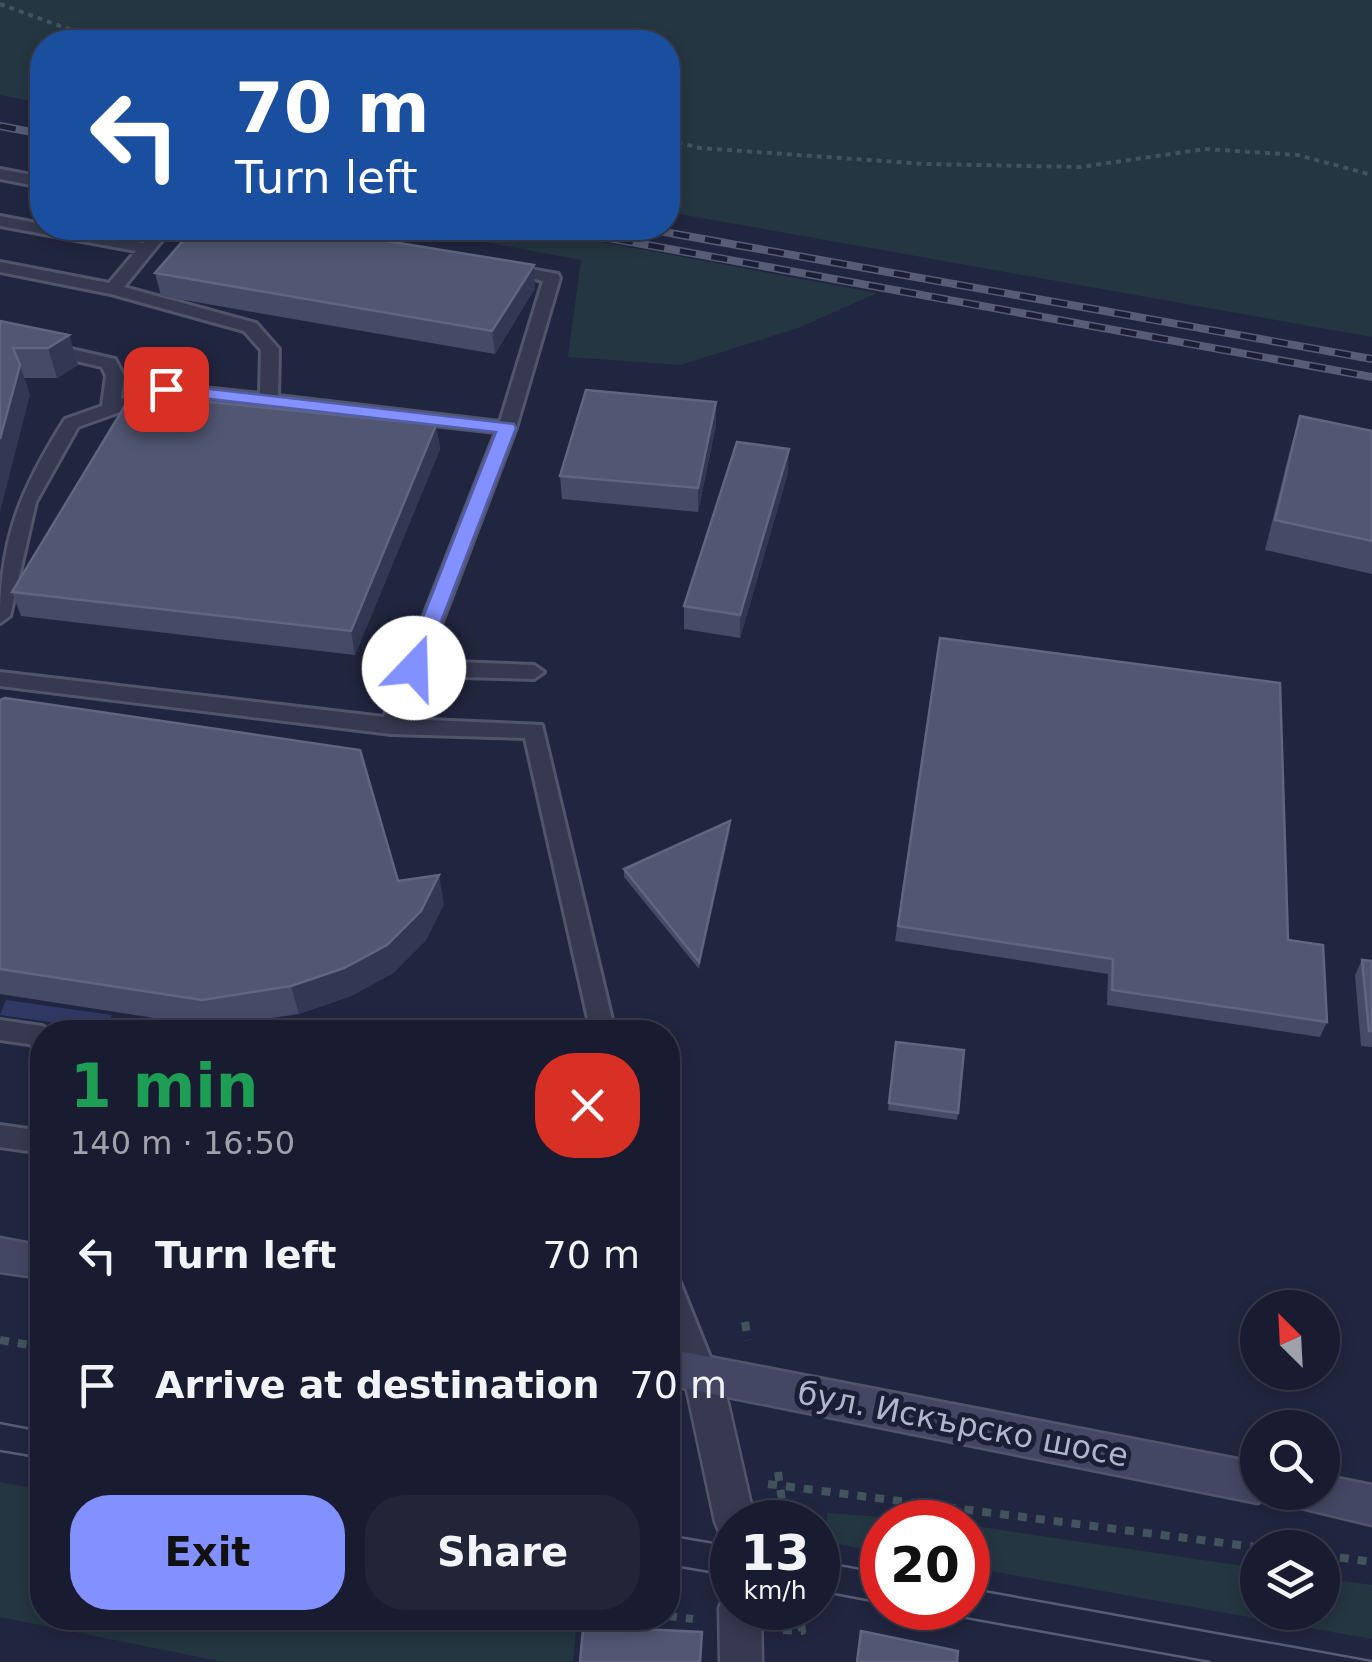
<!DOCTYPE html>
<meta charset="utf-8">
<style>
:root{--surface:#191c30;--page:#222538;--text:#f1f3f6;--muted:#9fa1ab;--line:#373a4c;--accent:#8291ff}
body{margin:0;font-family:"DejaVu Sans",sans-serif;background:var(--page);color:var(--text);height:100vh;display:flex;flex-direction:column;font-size:38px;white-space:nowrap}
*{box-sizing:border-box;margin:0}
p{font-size:32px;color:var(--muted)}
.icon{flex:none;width:55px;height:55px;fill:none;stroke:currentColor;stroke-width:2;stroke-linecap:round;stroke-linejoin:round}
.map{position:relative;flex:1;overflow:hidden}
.drawer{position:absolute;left:30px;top:1020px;width:650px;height:610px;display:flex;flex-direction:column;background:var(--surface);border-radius:40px;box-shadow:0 5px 15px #0003,0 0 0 2px var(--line)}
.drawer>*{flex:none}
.hud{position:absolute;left:30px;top:30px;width:650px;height:210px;border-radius:40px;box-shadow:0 5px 15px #0003,0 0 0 2px var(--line);background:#1a4fa0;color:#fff;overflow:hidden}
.needle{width:65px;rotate:336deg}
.buttons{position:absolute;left:1240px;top:1290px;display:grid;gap:20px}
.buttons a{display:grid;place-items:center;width:100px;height:100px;border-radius:50%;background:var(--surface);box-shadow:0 5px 15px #0003,0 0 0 2px var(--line);font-size:50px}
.speed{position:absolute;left:710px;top:1500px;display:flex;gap:20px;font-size:50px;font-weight:700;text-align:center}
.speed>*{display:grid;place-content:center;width:130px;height:130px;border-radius:50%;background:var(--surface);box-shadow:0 5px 15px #0003,0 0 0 2px var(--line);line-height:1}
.speed small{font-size:25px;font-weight:400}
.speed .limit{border:15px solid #d22;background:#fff;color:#111}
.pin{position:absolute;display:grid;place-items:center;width:85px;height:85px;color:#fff;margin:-42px;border-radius:20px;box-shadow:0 5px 15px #0006}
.me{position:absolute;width:110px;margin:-55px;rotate:21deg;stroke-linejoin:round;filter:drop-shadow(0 0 8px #0008)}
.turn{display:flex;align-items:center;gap:35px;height:210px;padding:0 40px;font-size:45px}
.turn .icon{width:130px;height:130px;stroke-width:2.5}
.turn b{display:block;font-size:70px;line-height:85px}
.round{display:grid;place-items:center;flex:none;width:105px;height:105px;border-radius:40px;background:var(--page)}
.head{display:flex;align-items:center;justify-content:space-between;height:170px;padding:0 40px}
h1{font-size:60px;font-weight:700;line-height:75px;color:#1e9e55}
.cta{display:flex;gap:20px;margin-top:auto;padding:20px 40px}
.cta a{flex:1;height:115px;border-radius:40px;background:var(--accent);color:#111;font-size:40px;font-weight:700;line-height:115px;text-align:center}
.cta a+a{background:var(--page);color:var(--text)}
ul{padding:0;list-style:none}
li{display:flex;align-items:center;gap:30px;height:130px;padding:0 40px}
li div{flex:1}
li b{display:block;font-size:38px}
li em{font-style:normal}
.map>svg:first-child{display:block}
</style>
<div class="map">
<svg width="1372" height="1662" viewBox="0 0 1372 1662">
<rect width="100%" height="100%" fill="#212640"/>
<g fill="#243641">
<path d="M 0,0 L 1372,0 L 1372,337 L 668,212 L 668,42 L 42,42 L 42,103 L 0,95 Z"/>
<path d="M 409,228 L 526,228 L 877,293 L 798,328 L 680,365 L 568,357 L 581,260 Z"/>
<path d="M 0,1482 L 42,1490 L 42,1618 L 577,1618 L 573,1662 L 224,1662 L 0,1617 Z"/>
<path d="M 827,1513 L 948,1522 L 882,1522 L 882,1552 L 826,1542 Z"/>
<path d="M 968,1525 L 1257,1568 L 1258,1612 L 1322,1612 L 1323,1578 L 1372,1585 L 1372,1639 L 968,1567 Z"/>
</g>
<path fill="#303864" d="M 6,1000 L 112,1015 L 106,1030 L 0,1015 Z"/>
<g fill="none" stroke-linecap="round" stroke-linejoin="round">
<g stroke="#51556b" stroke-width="6">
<g id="lane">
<path d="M 0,169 L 42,177 L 42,187 L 0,179 Z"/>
<path d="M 0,216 L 42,224 L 42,228 L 143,243 L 156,228 L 172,228 L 124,287 L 256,323 L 279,349 L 278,396 L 500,422 L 543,281 L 500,270 L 508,265 L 558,274 L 560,278 L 516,428 L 427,661 L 534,665 L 544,672 L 534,679 L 421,676 L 404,719 L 542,725 L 615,1032 L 591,1032 L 525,738 L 391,734 L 0,686 L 0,672 L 384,717 L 496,432 L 167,395 L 78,427 L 36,502 L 10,616 L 0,623 C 0,539 20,490 65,419 L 102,406 L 106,376 L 102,367 L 0,343 L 0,333 L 115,359 L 124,376 L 121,399 L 166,384 L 260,394 L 261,350 L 244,331 L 111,294 L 0,272 L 0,262 L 109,283 L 136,251 L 0,226 Z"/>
<path d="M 0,1020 L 42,1026 L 53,1032 L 42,1032 L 42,1046 L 0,1040 Z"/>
<path d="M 0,1125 L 42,1131 L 42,1153 L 0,1147 Z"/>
<path d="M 668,1273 L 678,1277 L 716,1372 L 712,1382 L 702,1386 L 692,1382 L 668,1320 Z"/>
</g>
</g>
<g stroke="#51556b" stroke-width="5">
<g id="street">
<path d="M 702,1354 L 715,1359 L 721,1372 L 755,1522 L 732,1522 L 732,1541 L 721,1536 L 715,1522 L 683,1372 L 689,1359 Z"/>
<path d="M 732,1591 L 732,1608 L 761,1608 L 762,1662 L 720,1662 L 719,1608 L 725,1593 Z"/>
</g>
</g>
<g stroke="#51556b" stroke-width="5">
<g id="secondary">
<path d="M 0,1238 L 42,1246 L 42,1278 L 0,1272 Z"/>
<path d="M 668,1349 L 1258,1463 L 1258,1492 L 1274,1492 L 1258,1503 L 668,1385 Z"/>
<path d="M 1322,1475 L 1372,1485 L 1372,1525 L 1293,1506 L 1287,1492 L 1322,1492 Z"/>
</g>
</g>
<g stroke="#42535e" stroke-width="4" stroke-dasharray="5 5" stroke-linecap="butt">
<path d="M 0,4 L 74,31 L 92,42"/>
<path d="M 668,140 L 700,148 L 925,164 L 1081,167 L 1205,149 L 1298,155 L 1372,175"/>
</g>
<g stroke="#42535e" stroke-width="8" stroke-dasharray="9 9" stroke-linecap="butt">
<path d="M 745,1322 L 748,1340"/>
<path d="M 0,1340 L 42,1347"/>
<path d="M 668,1463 L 683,1466"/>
<path d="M 778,1472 L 785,1522"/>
<path d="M 768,1484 L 1263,1548"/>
<path d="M 1322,1555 L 1372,1562"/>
<path d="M 668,1616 L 693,1619"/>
<path d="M 783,1630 L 802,1631 L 800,1613"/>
</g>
<use href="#lane" fill="#363950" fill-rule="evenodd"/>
<use href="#street" fill="#363950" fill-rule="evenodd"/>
<use href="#secondary" fill="#434763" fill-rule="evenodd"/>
<g stroke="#575c77" stroke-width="2.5">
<path d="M 0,1423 L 42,1431"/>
<path d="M 0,1451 L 42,1458"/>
<path d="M 668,1535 L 732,1546"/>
<path d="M 818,1561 L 882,1573"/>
<path d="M 668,1565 L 732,1576"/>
<path d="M 968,1588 L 1372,1661"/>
<path d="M 818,1591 L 882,1603"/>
<path d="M 910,1608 L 1210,1662"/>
</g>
<g stroke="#575c77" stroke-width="8">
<g id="rail">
<path d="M 0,126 L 42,134"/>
<path d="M 554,228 L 1372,377"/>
<path d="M 642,228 L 1372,359"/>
</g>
</g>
<use href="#rail" stroke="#1b1f35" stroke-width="5" stroke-dasharray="16" stroke-linecap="butt"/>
</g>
<g fill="#454b67">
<path d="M 155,273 L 535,288 L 495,354 L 161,296 Z"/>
<path d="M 0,321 L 69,335 L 78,365 L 57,378 L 24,378 L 30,395 Z"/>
<path d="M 716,402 L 716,425 L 698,512 L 562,499 L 560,476 Z"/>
<path d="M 1300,416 L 1372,431 L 1372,574 L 1265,550 L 1291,446 Z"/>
<path d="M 436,425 L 440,449 L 355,655 L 21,616 L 12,592 Z"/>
<path d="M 788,473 L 740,638 L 684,629 L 684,606 Z"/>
<path d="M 940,638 L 1288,940 L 1327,1022 L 1320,1037 L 1107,1005 L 1108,974 L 895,941 Z"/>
<path d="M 0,700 L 398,881 L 444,904 L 426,940 L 393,973 L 351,996 L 299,1014 L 212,1027 L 0,994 Z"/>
<path d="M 730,821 L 730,829 L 699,969 L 624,877 L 624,869 Z"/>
<path d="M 1362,960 L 1372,961 L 1372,1047 L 1361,1046 L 1355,975 Z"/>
<path d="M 896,1042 L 958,1113 L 957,1120 L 888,1110 Z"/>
</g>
<g fill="#323753">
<path d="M 534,265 L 535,288 L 495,354 L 492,331 Z"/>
<path d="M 69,335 L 78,365 L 57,378 L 48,348 Z"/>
<path d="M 20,365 L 30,395 L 0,512 L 0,439 Z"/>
<path d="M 716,402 L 716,425 L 698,512 L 698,488 Z"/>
<path d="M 436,425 L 440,449 L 355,655 L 351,631 Z"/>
<path d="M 789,449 L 788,473 L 740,638 L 740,615 Z"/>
<path d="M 730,821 L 730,829 L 699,969 L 699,962 Z"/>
<path d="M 439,875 L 444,904 L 426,940 L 393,973 L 351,996 L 299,1014 L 291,986 Z"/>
</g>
<g fill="#515672" stroke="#606580" stroke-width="2.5">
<path d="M 194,228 L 307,228 L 534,265 L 492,331 L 155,273 Z"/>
<path d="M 0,321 L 69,335 L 48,348 L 13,348 L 20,365 L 0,439 Z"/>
<path d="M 586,390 L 716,402 L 698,488 L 560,476 Z"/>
<path d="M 132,394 L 436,425 L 351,631 L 12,592 Z"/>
<path d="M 1300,416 L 1372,431 L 1372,541 L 1275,520 Z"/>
<path d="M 737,442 L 789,449 L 740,615 L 684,606 Z"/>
<path d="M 940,638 L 1280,683 L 1288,940 L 1323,945 L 1327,1022 L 1112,990 L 1113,959 L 898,926 Z"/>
<path d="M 5,698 L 360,750 L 398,881 L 439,875 L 421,911 L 387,945 L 344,968 L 291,986 L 202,1000 L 0,969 L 0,700 Z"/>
<path d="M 730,821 L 699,962 L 624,869 Z"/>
<path d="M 1362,960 L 1372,961 L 1372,1031 L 1369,1031 Z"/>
<path d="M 896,1042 L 964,1050 L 958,1113 L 889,1103 Z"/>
<path d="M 584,1618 L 642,1618 L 641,1629 L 702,1632 L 700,1662 L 580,1662 Z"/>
<path d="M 861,1631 L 958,1651 L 957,1662 L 857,1662 Z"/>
</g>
<path fill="#8291ff" stroke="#545ea6" stroke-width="2.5" d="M 166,384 L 514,424 L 516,428 L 421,673 L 406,673 L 403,668 L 496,432 L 159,393 L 157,389 Z"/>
<g text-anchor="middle" stroke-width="10" stroke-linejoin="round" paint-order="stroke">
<g font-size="32" fill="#b2b5cb" stroke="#1b1f35">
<text transform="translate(963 1424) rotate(11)" y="11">бул. Искърско шосе</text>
</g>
</g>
</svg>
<div class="buttons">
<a><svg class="needle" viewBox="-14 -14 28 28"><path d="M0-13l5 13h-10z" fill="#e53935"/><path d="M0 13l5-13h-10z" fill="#9fa1ab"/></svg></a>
<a><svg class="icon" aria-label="search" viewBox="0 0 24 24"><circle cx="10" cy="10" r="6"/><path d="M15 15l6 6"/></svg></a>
<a><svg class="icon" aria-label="layers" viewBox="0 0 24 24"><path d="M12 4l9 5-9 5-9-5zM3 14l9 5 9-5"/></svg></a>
</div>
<div class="speed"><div>13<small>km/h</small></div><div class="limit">20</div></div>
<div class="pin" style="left:166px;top:389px;background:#d93025"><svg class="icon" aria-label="arrive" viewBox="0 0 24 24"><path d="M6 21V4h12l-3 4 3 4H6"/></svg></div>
<svg class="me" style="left:414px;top:668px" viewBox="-20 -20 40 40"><circle r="19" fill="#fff"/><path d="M0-13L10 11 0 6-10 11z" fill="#8291ff"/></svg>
<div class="hud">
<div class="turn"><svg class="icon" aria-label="left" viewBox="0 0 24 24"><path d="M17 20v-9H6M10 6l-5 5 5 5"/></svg><div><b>70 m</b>Turn left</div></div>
</div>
<section class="drawer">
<div class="head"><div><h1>1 min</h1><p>140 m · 16:50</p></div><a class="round" style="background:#d93025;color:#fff"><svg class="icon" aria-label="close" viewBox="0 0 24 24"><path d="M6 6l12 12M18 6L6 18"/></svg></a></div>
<ul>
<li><svg class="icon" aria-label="left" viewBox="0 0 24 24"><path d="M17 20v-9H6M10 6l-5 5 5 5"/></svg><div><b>Turn left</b></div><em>70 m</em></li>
<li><svg class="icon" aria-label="arrive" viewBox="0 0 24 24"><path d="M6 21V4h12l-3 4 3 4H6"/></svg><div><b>Arrive at destination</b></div><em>70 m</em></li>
</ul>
<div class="cta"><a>Exit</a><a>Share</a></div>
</section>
</div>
